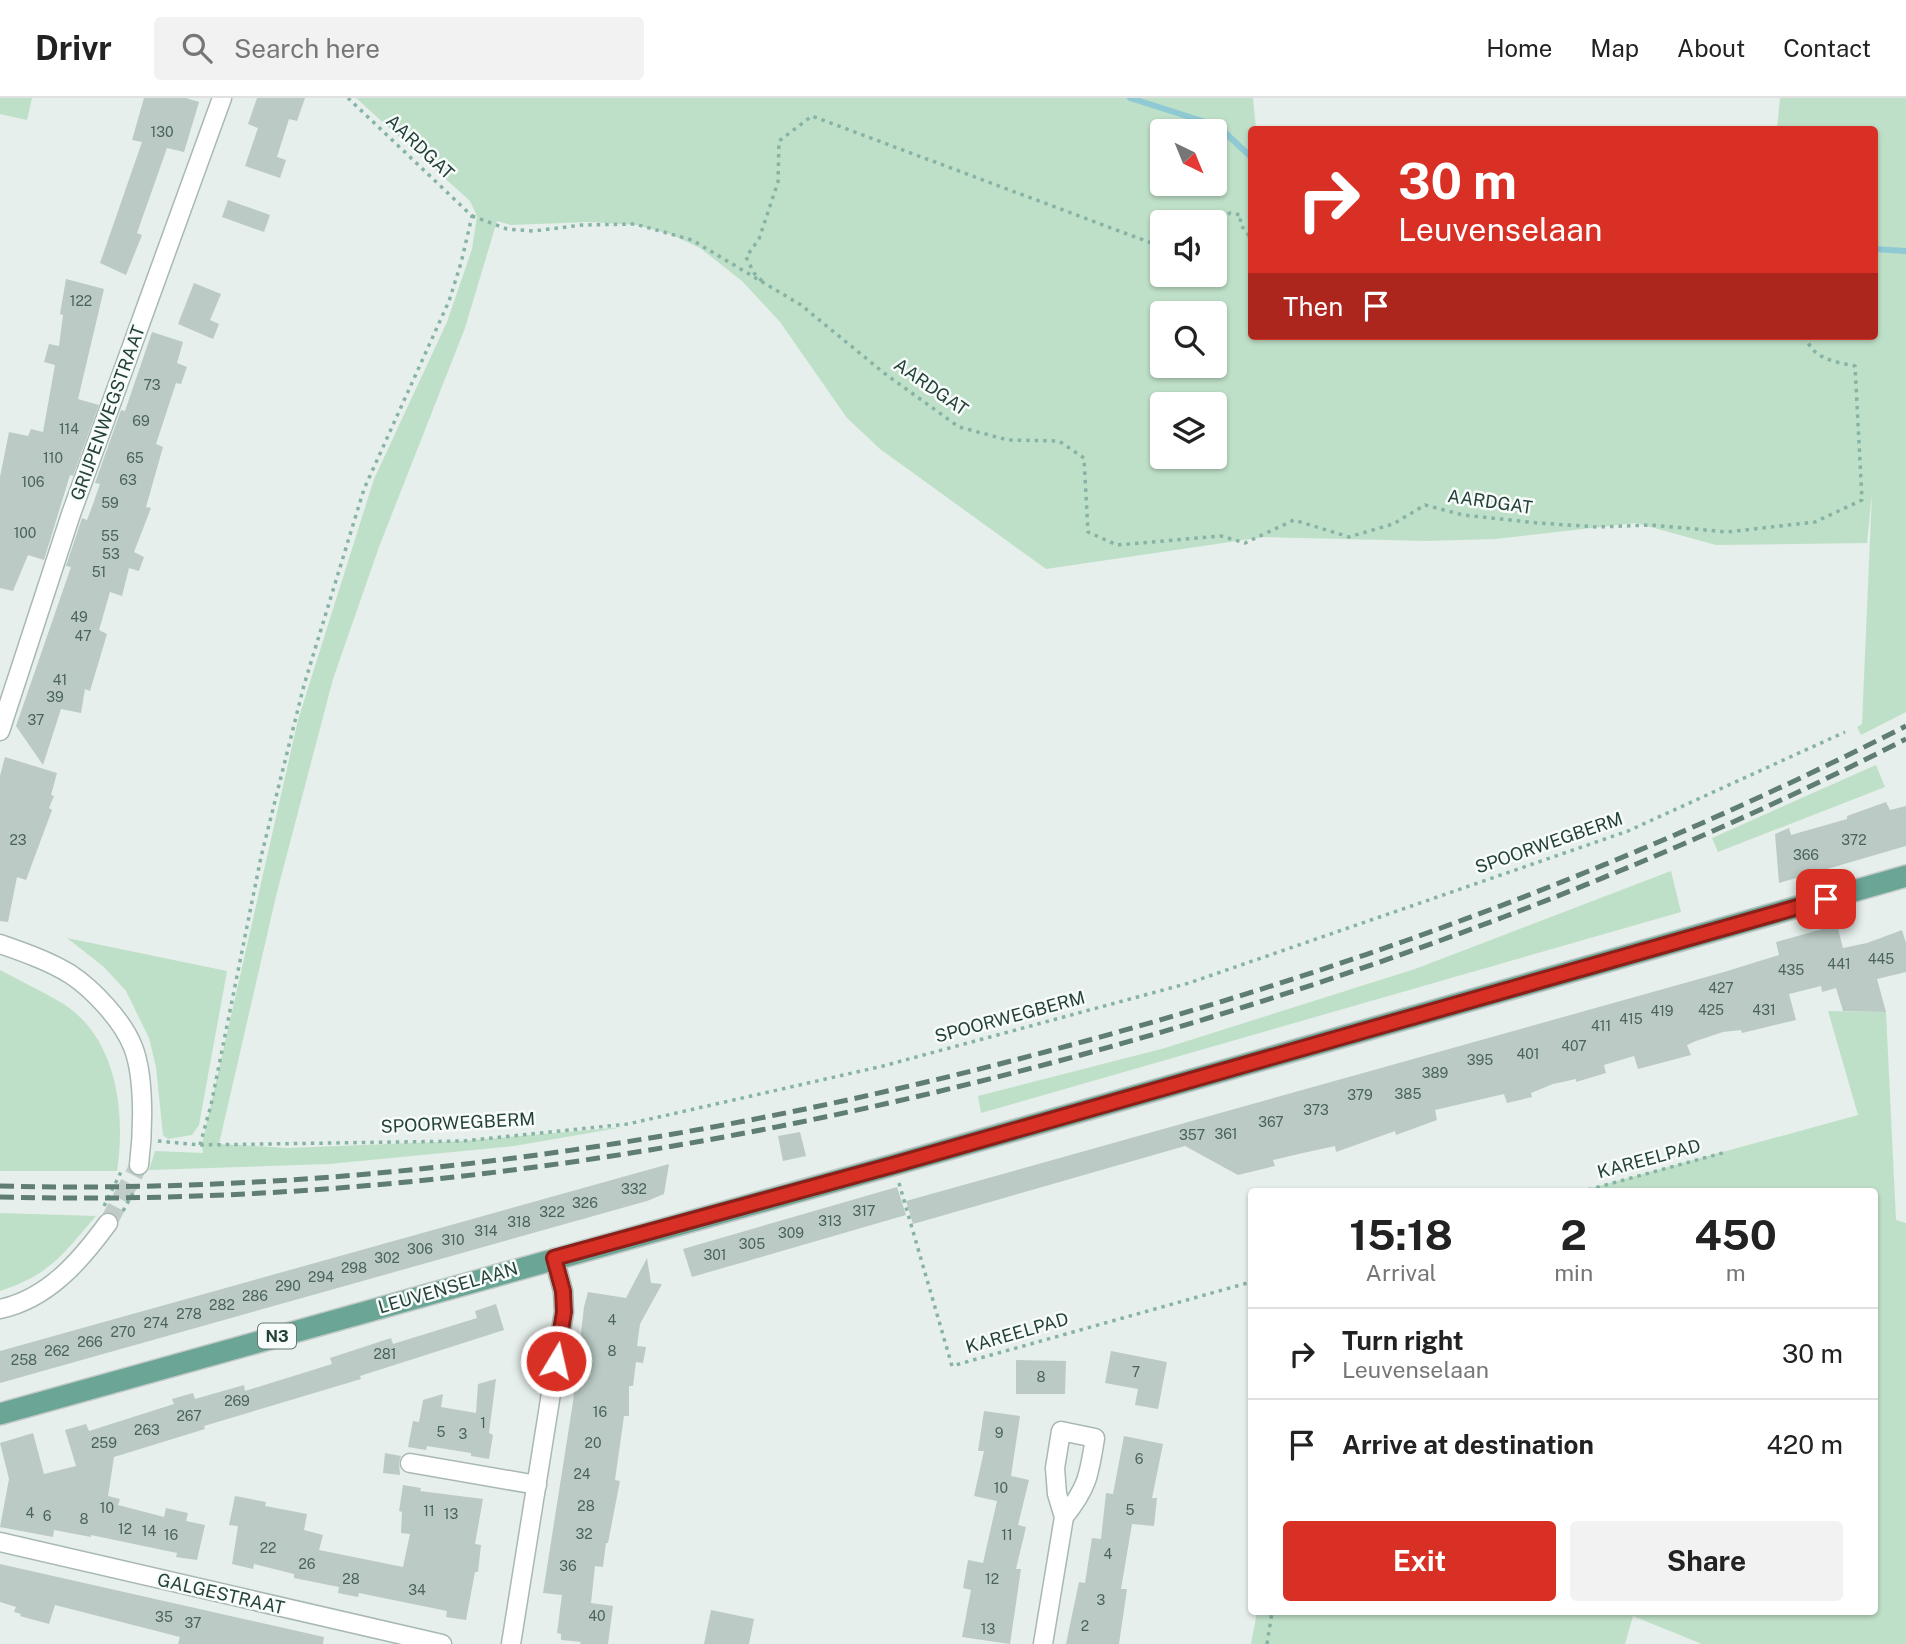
<!DOCTYPE html>
<style>
:root{--surface:#fff;--page:#f2f2f2;--text:#222;--muted:#767676;--line:#e0e0e0;--accent:#d93025}
body{margin:0;font-family:"Public Sans",sans-serif;background:var(--page);color:var(--text);height:100vh;display:flex;flex-direction:column;font-size:26px;white-space:nowrap}
*{box-sizing:border-box;margin:0}
p{font-size:23px;color:var(--muted)}
.icon{flex:none;width:38px;height:38px;fill:none;stroke:currentColor;stroke-width:2;stroke-linecap:round;stroke-linejoin:round}
.map{position:relative;flex:1;overflow:hidden}
.details{position:absolute;left:1248px;top:1090px;width:630px;height:427px;display:flex;flex-direction:column;background:var(--surface);border-radius:7px;box-shadow:0 2px 5px #0004}
.details>*{flex:none}
.top-card{position:absolute;left:1248px;top:28px;width:630px;height:214px;border-radius:7px;box-shadow:0 2px 5px #0004;background:#d93025;color:#fff;overflow:hidden}
.needle{width:46px;rotate:137deg}
.buttons{position:absolute;left:1150px;top:21px;display:grid;gap:14px}
.buttons a{display:grid;place-items:center;width:77px;height:77px;border-radius:7px;background:var(--surface);box-shadow:0 2px 5px #0004;font-size:35px}
.pin{position:absolute;display:grid;place-items:center;width:60px;height:60px;color:#fff;margin:-30px;border-radius:14px;box-shadow:0 4px 10px #0006}
.me{position:absolute;width:77px;margin:-38px;rotate:9deg;stroke-linejoin:round;filter:drop-shadow(0 0 5px #0008)}
.turn{display:flex;align-items:center;gap:24px;height:147px;padding:0 35px;font-size:32px}
.turn .icon{width:91px;height:91px;stroke-width:2.5}
.turn b{display:block;font-size:49px;line-height:60px}
.then{display:flex;align-items:center;height:66px;padding:0 35px;background:#0003;gap:14px;font-size:26px}
.eta{display:flex;justify-content:space-evenly;align-items:center;height:119px;text-align:center}
.eta b{font-size:42px;font-weight:700;line-height:49px}
.button{display:flex;gap:14px;margin-top:auto;padding:14px 35px}
.button a{flex:1;height:80px;border-radius:7px;background:var(--accent);color:#fff;font-size:28px;font-weight:700;line-height:80px;text-align:center}
.button a+a{background:var(--page);color:var(--text)}
ul{padding:0;list-style:none}
li{display:flex;align-items:center;gap:21px;height:91px;padding:0 35px;border-top:2px solid var(--line)}
li div{flex:1}
li b{display:block;font-size:26px}
li em{font-style:normal}
header{display:flex;align-items:center;gap:42px;box-sizing:border-box;height:98px;padding:0 35px;background:var(--surface);border-bottom:2px solid var(--line)}
header strong{font-size:33px}
nav{display:flex;gap:38px;margin-inline-start:auto;font-size:24px}
.search{width:490px;height:63px;background:var(--page);display:flex;align-items:center;gap:18px;box-sizing:border-box;padding:0 24px;border-radius:7px;color:var(--muted);font-size:26px}
.map>svg:first-child{display:block}
</style>
<header>
<strong>Drivr</strong>
<div class="search"><svg class="icon" aria-label="search" viewBox="0 0 24 24"><circle cx="10" cy="10" r="6"/><path d="M15 15l6 6"/></svg>Search here</div>
<nav><a>Home</a><a>Map</a><a>About</a><a>Contact</a></nav>
</header>
<div class="map">
<svg width="1906" height="1546" viewBox="0 0 1906 1546">
<rect width="100%" height="100%" fill="#e6efeb"/>
<g fill="#bfe0c8" fill-rule="evenodd">
<path d="M 0,0 L 32,0 L 27,22 L 0,16 Z"/>
<path d="M 356,0 L 1253,0 L 1256,31 L 1251,32 L 1251,238 L 1874,238 L 1874,32 L 1777,31 L 1780,0 L 1906,0 L 1906,614 L 1861,637 L 1857,629 L 1862,626 L 1872,395 L 1867,445 L 1716,447 L 1636,425 L 1495,441 L 1427,443 L 1264,439 L 1046,471 L 880,351 L 847,320 L 780,224 L 742,183 L 700,150 L 670,136 L 637,127 L 589,124 L 511,127 L 497,123 L 465,230 L 379,449 L 333,581 L 276,798 L 219,1046 L 288,1050 L 463,1043 L 624,1029 L 514,1048 L 329,1066 L 149,1072 L 155,1053 L 203,1055 L 202,1046 L 298,622 L 374,381 L 447,224 L 472,151 L 477,118 L 470,103 ZM 1162,33 L 1214,33 L 1214,86 L 1162,86 ZM 1162,124 L 1214,124 L 1214,177 L 1162,177 ZM 1214,215 L 1214,268 L 1162,268 L 1162,215 ZM 1162,306 L 1214,306 L 1214,359 L 1162,359 Z"/>
<path d="M 1876,667 L 1885,689 L 1718,754 L 1712,740 Z"/>
<path d="M 1671,773 L 1681,814 L 981,1015 L 978,998 L 1165,950 L 1415,871 Z"/>
<path d="M 67,840 L 227,873 L 199,1027 L 192,1037 L 168,1041 L 163,1037 L 156,969 L 149,940 L 126,893 L 104,869 Z"/>
<path d="M 0,872 C 20,883 42,893 62,905 C 117,939 126,1014 117,1073 L 0,1073 Z"/>
<path d="M 1828,913 L 1886,914 L 1896,1122 L 1906,1125 L 1906,1546 L 1702,1546 L 1633,1518 L 1625,1546 L 1251,1546 L 1257,1514 L 1874,1514 L 1874,1094 L 1577,1094 L 1858,1017 Z"/>
<path d="M 0,1115 L 96,1118 C 62,1157 51,1176 0,1193 Z"/>
</g>
<g fill="none" stroke-linecap="round" stroke-linejoin="round">
<g stroke="#8ec9d4" stroke-width="6">
<path d="M 1130,0 L 1218,28 L 1251,59"/>
<path d="M 1874,151 L 1906,153"/>
</g>
</g>
<g fill="#bbcac4">
<path d="M 144,0 L 186,0 L 199,4 L 184,54 L 167,50 L 137,135 L 142,137 L 126,177 L 100,165 L 142,44 L 132,42 Z"/>
<path d="M 257,0 L 305,0 L 297,23 L 289,21 L 277,59 L 286,62 L 280,80 L 245,68 L 258,30 L 248,26 Z"/>
<path d="M 228,102 L 270,117 L 264,134 L 222,119 Z"/>
<path d="M 66,181 L 104,191 L 78,301 L 99,307 L 73,378 L 70,377 L 44,462 L 28,457 L 13,493 L 0,490 L 0,379 L 9,334 L 28,338 L 31,331 L 43,334 L 55,267 L 44,264 L 49,246 L 59,248 L 63,217 L 60,216 Z"/>
<path d="M 194,185 L 221,196 L 210,222 L 219,226 L 213,241 L 178,226 Z"/>
<path d="M 152,234 L 183,244 L 177,265 L 187,269 L 181,286 L 176,285 L 156,346 L 163,349 L 146,409 L 151,410 L 134,454 L 144,459 L 139,473 L 129,470 L 122,498 L 110,494 L 99,532 L 107,536 L 90,593 L 85,591 L 81,615 L 61,611 L 43,667 L 16,628 L 71,469 L 66,468 L 82,420 L 87,422 L 93,406 L 100,386 L 95,385 L 121,312 L 125,313 Z"/>
<path d="M 5,659 L 57,675 L 51,697 L 54,698 L 49,710 L 52,712 L 26,782 L 17,779 L 8,824 L 0,823 L 0,678 Z"/>
<path d="M 1886,704 L 1890,712 L 1906,708 L 1906,748 L 1779,785 L 1775,736 L 1789,730 L 1791,737 L 1847,721 L 1847,718 Z"/>
<path d="M 1837,827 L 1843,850 L 1867,845 L 1902,832 L 1906,845 L 1906,874 L 1877,881 L 1886,914 L 1843,913 L 1836,890 L 1822,894 L 1821,888 L 1789,896 L 1796,922 L 1742,935 L 1741,932 L 1723,934 L 1696,943 L 1687,947 L 1691,957 L 1638,971 L 1634,958 L 1604,967 L 1606,975 L 1576,984 L 1576,981 L 1553,986 L 1531,995 L 1532,999 L 1507,1005 L 1504,996 L 1435,1012 L 1437,1022 L 1396,1037 L 1395,1033 L 1336,1054 L 1335,1048 L 1303,1055 L 1273,1062 L 1275,1068 L 1238,1077 L 1185,1048 L 913,1126 L 906,1103 L 1724,874 L 1779,857 L 1776,844 Z"/>
<path d="M 800,1034 L 806,1058 L 783,1063 L 778,1038 Z"/>
<path d="M 669,1066 L 664,1096 L 647,1103 L 0,1285 L 0,1253 Z"/>
<path d="M 897,1089 L 906,1117 L 692,1179 L 683,1151 Z"/>
<path d="M 647,1160 L 651,1185 L 662,1186 L 640,1226 L 637,1248 L 646,1249 L 643,1265 L 636,1264 L 633,1288 L 629,1288 L 629,1318 L 624,1318 L 615,1382 L 620,1383 L 608,1445 L 606,1445 L 603,1469 L 595,1468 L 591,1505 L 613,1508 L 608,1546 L 580,1546 L 581,1544 L 561,1542 L 561,1536 L 557,1535 L 562,1497 L 543,1495 L 573,1304 L 584,1209 L 588,1194 L 626,1200 Z"/>
<path d="M 496,1206 L 504,1232 L 360,1278 L 361,1281 L 204,1328 L 205,1331 L 114,1359 L 108,1398 L 120,1401 L 118,1407 L 164,1419 L 166,1410 L 188,1415 L 186,1423 L 205,1427 L 197,1462 L 176,1459 L 177,1455 L 91,1437 L 91,1439 L 54,1432 L 53,1439 L 0,1429 L 9,1381 L 0,1345 L 33,1335 L 44,1376 L 76,1368 L 65,1332 L 86,1326 L 89,1333 L 174,1306 L 172,1301 L 193,1295 L 195,1301 L 244,1287 L 245,1293 L 332,1266 L 330,1260 L 391,1240 L 393,1246 L 477,1220 L 475,1213 Z"/>
<path d="M 1111,1253 L 1167,1264 L 1158,1311 L 1135,1307 L 1138,1291 L 1105,1285 Z"/>
<path d="M 1016,1262 L 1066,1263 L 1065,1296 L 1016,1296 Z"/>
<path d="M 496,1281 L 489,1335 L 493,1337 L 489,1361 L 471,1358 L 471,1355 L 427,1348 L 426,1352 L 408,1349 L 413,1323 L 419,1324 L 423,1302 L 443,1296 L 441,1309 L 476,1315 L 478,1286 Z"/>
<path d="M 984,1313 L 1020,1318 L 1011,1378 L 1029,1382 L 1018,1427 L 1026,1429 L 1016,1471 L 1021,1471 L 1010,1546 L 962,1539 L 971,1492 L 963,1490 L 968,1462 L 983,1465 L 997,1403 L 974,1398 L 984,1353 L 978,1353 Z"/>
<path d="M 1124,1338 L 1163,1346 L 1152,1400 L 1157,1400 L 1154,1428 L 1132,1426 L 1121,1491 L 1127,1491 L 1119,1546 L 1066,1546 L 1079,1484 L 1085,1485 L 1092,1440 L 1101,1441 L 1106,1395 L 1113,1396 Z"/>
<path d="M 385,1355 L 401,1358 L 399,1364 L 400,1377 L 383,1375 Z"/>
<path d="M 403,1387 L 421,1390 L 420,1393 L 483,1401 L 475,1446 L 481,1447 L 478,1474 L 475,1474 L 466,1522 L 446,1519 L 447,1513 L 359,1495 L 358,1499 L 338,1495 L 339,1489 L 294,1480 L 294,1476 L 254,1466 L 253,1471 L 232,1466 L 238,1428 L 229,1427 L 235,1398 L 266,1404 L 265,1408 L 307,1416 L 304,1432 L 323,1437 L 319,1452 L 403,1469 L 410,1436 L 401,1435 L 402,1414 L 399,1413 Z"/>
<path d="M 0,1466 L 324,1539 L 323,1546 L 178,1546 L 180,1539 L 55,1507 L 49,1526 L 20,1518 L 21,1516 L 14,1514 L 16,1509 L 0,1504 Z"/>
<path d="M 711,1512 L 754,1521 L 749,1546 L 704,1546 Z"/>
</g>
<g fill="none" stroke-linecap="round" stroke-linejoin="round">
<path stroke="#bfccc8" stroke-width="18" stroke-dasharray="18 9" stroke-linecap="butt" d="M 108,1125 L 139,1067"/>
<g stroke="#a8b8b2" stroke-width="21">
<g id="minor">
<path d="M 0,633 L 71,416 L 222,0"/>
<path d="M 0,846 C 23,854 49,863 70,876 C 93,891 123,923 133,949 C 145,979 143,1035 139,1067"/>
<path d="M 0,1211 C 48,1201 81,1162 108,1125"/>
<path d="M 410,1365 L 537,1387"/>
<path d="M 0,1444 L 442,1546"/>
<path d="M 511,1546 L 564,1214 L 563,1193 L 554,1160"/>
<path d="M 1043,1546 L 1064,1419 L 1057,1396 L 1055,1370 L 1061,1333 L 1095,1340 C 1089,1377 1088,1389 1064,1419"/>
</g>
</g>
<g stroke="#c2cac8" stroke-width="24">
<path id="primary" d="M 0,1316 L 893,1067 L 1906,778"/>
</g>
<g stroke="#86b3a5" stroke-width="3.5" stroke-dasharray="3.5 5" stroke-linecap="butt">
<path d="M 472,118 L 507,131 L 534,133 L 582,127 L 635,126 L 692,142 L 801,207 L 884,275 L 959,329 L 1008,342 L 1059,343 L 1084,360 L 1088,434 L 1117,447 L 1221,438 L 1245,445 L 1294,422 L 1349,439 L 1393,426 L 1425,407 L 1463,417 L 1538,425 L 1598,429 L 1651,427 L 1727,434 L 1815,424 L 1862,402 L 1855,268 C 1836,264 1811,261 1806,238"/>
<path d="M 1214,126 L 1230,115 L 1241,117 L 1240,126 L 1251,140"/>
<path d="M 762,183 L 754,175 L 746,159 L 759,141 L 778,84 L 779,43 L 812,18 L 1162,149"/>
<path d="M 158,1043 L 200,1047 L 463,1043 L 628,1026 L 883,968 L 1189,885 L 1628,733 L 1845,634"/>
<path d="M 200,1047 L 211,1007 L 261,759 L 304,587 L 364,391 L 449,203 L 461,165 L 472,118 L 348,0"/>
<path d="M 899,1085 L 952,1268 L 1251,1184"/>
<path d="M 1580,1094 L 1726,1054"/>
<path d="M 104,1108 L 121,1074"/>
<path d="M 123,1113 L 138,1086"/>
<path d="M 1267,1546 L 1272,1514"/>
</g>
<use href="#minor" stroke="#fff" stroke-width="18"/>
<use href="#primary" stroke="#6aa596" stroke-width="21"/>
<g stroke="#5f7d75" stroke-width="5" stroke-dasharray="14 7" stroke-linecap="butt">
<path d="M 0,1088 C 361,1097 724,1042 1071,947 C 1359,869 1640,764 1906,628"/>
<path d="M 0,1099 C 410,1110 823,1038 1215,918 C 1452,845 1685,754 1906,641"/>
</g>
</g>
<g fill="none" stroke-linecap="round" stroke-linejoin="round">
<g stroke="#8d1f18" stroke-width="18">
<path id="route" d="M 556,1263 L 564,1214 L 563,1193 L 554,1160 L 893,1067 L 1826,801"/>
</g>
<use href="#route" stroke="#d93025" stroke-width="12"/>
</g>
<g text-anchor="middle" stroke-width="5" stroke-linejoin="round" paint-order="stroke">
<g font-size="14" fill="#4a645c">
<text x="162" y="39">130</text>
<text x="81" y="208">122</text>
<text x="152" y="292">73</text>
<text x="141" y="328">69</text>
<text x="69" y="336">114</text>
<text x="53" y="365">110</text>
<text x="135" y="365">65</text>
<text x="128" y="387">63</text>
<text x="33" y="389">106</text>
<text x="110" y="410">59</text>
<text x="25" y="440">100</text>
<text x="110" y="443">55</text>
<text x="111" y="461">53</text>
<text x="99" y="479">51</text>
<text x="79" y="524">49</text>
<text x="83" y="543">47</text>
<text x="60" y="587">41</text>
<text x="55" y="604">39</text>
<text x="36" y="627">37</text>
<text x="18" y="747">23</text>
<text x="1854" y="747">372</text>
<text x="1806" y="762">366</text>
<text x="1881" y="866">445</text>
<text x="1839" y="871">441</text>
<text x="1791" y="877">435</text>
<text x="1721" y="895">427</text>
<text x="1711" y="917">425</text>
<text x="1764" y="917">431</text>
<text x="1662" y="918">419</text>
<text x="1631" y="926">415</text>
<text x="1601" y="933">411</text>
<text x="1574" y="953">407</text>
<text x="1528" y="961">401</text>
<text x="1480" y="967">395</text>
<text x="1435" y="980">389</text>
<text x="1408" y="1001">385</text>
<text x="1360" y="1002">379</text>
<text x="1316" y="1017">373</text>
<text x="1271" y="1029">367</text>
<text x="1226" y="1041">361</text>
<text x="1192" y="1042">357</text>
<text x="634" y="1096">332</text>
<text x="585" y="1110">326</text>
<text x="864" y="1118">317</text>
<text x="552" y="1119">322</text>
<text x="830" y="1128">313</text>
<text x="519" y="1129">318</text>
<text x="486" y="1138">314</text>
<text x="791" y="1140">309</text>
<text x="453" y="1147">310</text>
<text x="752" y="1151">305</text>
<text x="420" y="1156">306</text>
<text x="715" y="1162">301</text>
<text x="387" y="1165">302</text>
<text x="354" y="1175">298</text>
<text x="321" y="1184">294</text>
<text x="288" y="1193">290</text>
<text x="255" y="1203">286</text>
<text x="222" y="1212">282</text>
<text x="189" y="1221">278</text>
<text x="612" y="1227">4</text>
<text x="156" y="1230">274</text>
<text x="123" y="1239">270</text>
<text x="90" y="1249">266</text>
<text x="57" y="1258">262</text>
<text x="612" y="1258">8</text>
<text x="385" y="1261">281</text>
<text x="24" y="1267">258</text>
<text x="1136" y="1279">7</text>
<text x="1041" y="1284">8</text>
<text x="237" y="1308">269</text>
<text x="600" y="1319">16</text>
<text x="189" y="1323">267</text>
<text x="483" y="1330">1</text>
<text x="147" y="1337">263</text>
<text x="441" y="1339">5</text>
<text x="999" y="1340">9</text>
<text x="463" y="1341">3</text>
<text x="104" y="1350">259</text>
<text x="593" y="1350">20</text>
<text x="1139" y="1366">6</text>
<text x="582" y="1381">24</text>
<text x="1001" y="1395">10</text>
<text x="586" y="1413">28</text>
<text x="107" y="1415">10</text>
<text x="1130" y="1417">5</text>
<text x="429" y="1418">11</text>
<text x="30" y="1420">4</text>
<text x="451" y="1421">13</text>
<text x="47" y="1423">6</text>
<text x="84" y="1426">8</text>
<text x="125" y="1436">12</text>
<text x="149" y="1438">14</text>
<text x="584" y="1441">32</text>
<text x="171" y="1442">16</text>
<text x="1007" y="1442">11</text>
<text x="268" y="1455">22</text>
<text x="1108" y="1461">4</text>
<text x="307" y="1471">26</text>
<text x="568" y="1473">36</text>
<text x="351" y="1486">28</text>
<text x="992" y="1486">12</text>
<text x="417" y="1497">34</text>
<text x="1101" y="1507">3</text>
<text x="597" y="1523">40</text>
<text x="164" y="1524">35</text>
<text x="193" y="1530">37</text>
<text x="1085" y="1533">2</text>
<text x="988" y="1536">13</text>
</g>
<rect fill="#f7fbf9" stroke="#637a73" stroke-width="2" x="258" y="1225.5" width="38" height="25" rx="5"/>
<g font-size="16" font-weight="bold" fill="#24423a">
<text x="277" y="1244">N3</text>
</g>
<g font-size="18" fill="#24423a" stroke="#f7fbf9">
<text transform="translate(420 49) rotate(43)" y="6">AARDGAT</text>
<text transform="translate(931 289) rotate(35)" y="6">AARDGAT</text>
<text transform="translate(108 315) rotate(-70)" y="6">GRIJPENWEGSTRAAT</text>
<text transform="translate(1490 404) rotate(8)" y="6">AARDGAT</text>
<text transform="translate(1549 745) rotate(-19)" y="6">SPOORWEGBERM</text>
<text transform="translate(1010 919) rotate(-15)" y="6">SPOORWEGBERM</text>
<text transform="translate(458 1025) rotate(-3)" y="6">SPOORWEGBERM</text>
<text transform="translate(1649 1061) rotate(-15)" y="6">KAREELPAD</text>
<text transform="translate(448 1190) rotate(-16)" y="6">LEUVENSELAAN</text>
<text transform="translate(1017 1235) rotate(-16)" y="6">KAREELPAD</text>
<text transform="translate(221 1496) rotate(13)" y="6">GALGESTRAAT</text>
</g>
</g>
</svg>
<div class="buttons">
<a><svg class="needle" viewBox="-14 -14 28 28"><path d="M0-13l5 13h-10z" fill="#e53935"/><path d="M0 13l5-13h-10z" fill="#767676"/></svg></a>
<a><svg class="icon" aria-label="sound" viewBox="0 0 24 24"><path d="M4 9h4l5-4v14l-5-4H4zM17 9q2 3 0 6"/></svg></a>
<a><svg class="icon" aria-label="search" viewBox="0 0 24 24"><circle cx="10" cy="10" r="6"/><path d="M15 15l6 6"/></svg></a>
<a><svg class="icon" aria-label="layers" viewBox="0 0 24 24"><path d="M12 4l9 5-9 5-9-5zM3 14l9 5 9-5"/></svg></a>
</div>
<div class="pin" style="left:1826px;top:801px;background:#d93025"><svg class="icon" aria-label="arrive" viewBox="0 0 24 24"><path d="M6 21V4h12l-3 4 3 4H6"/></svg></div>
<svg class="me" style="left:556px;top:1263px" viewBox="-20 -20 40 40"><circle r="17" fill="#d93025" stroke="#fff" stroke-width="3"/><path d="M0-11L8 9 0 5-8 9z" fill="#fff"/></svg>
<div class="top-card">
<div class="turn"><svg class="icon" aria-label="right" viewBox="0 0 24 24"><path d="M7 20v-9h11M14 6l5 5-5 5"/></svg><div><b>30 m</b>Leuvenselaan</div></div>
<div class="then">Then<svg class="icon" aria-label="arrive" viewBox="0 0 24 24"><path d="M6 21V4h12l-3 4 3 4H6"/></svg></div>
</div>
<section class="details">
<div class="eta">
<div><b>15:18</b><p>Arrival</p></div>
<div><b>2</b><p>min</p></div>
<div><b>450</b><p>m</p></div>
</div>
<ul>
<li><svg class="icon" aria-label="right" viewBox="0 0 24 24"><path d="M7 20v-9h11M14 6l5 5-5 5"/></svg><div><b>Turn right</b><p>Leuvenselaan</p></div><em>30 m</em></li>
<li><svg class="icon" aria-label="arrive" viewBox="0 0 24 24"><path d="M6 21V4h12l-3 4 3 4H6"/></svg><div><b>Arrive at destination</b></div><em>420 m</em></li>
</ul>
<div class="button"><a>Exit</a><a>Share</a></div>
</section>
</div>
